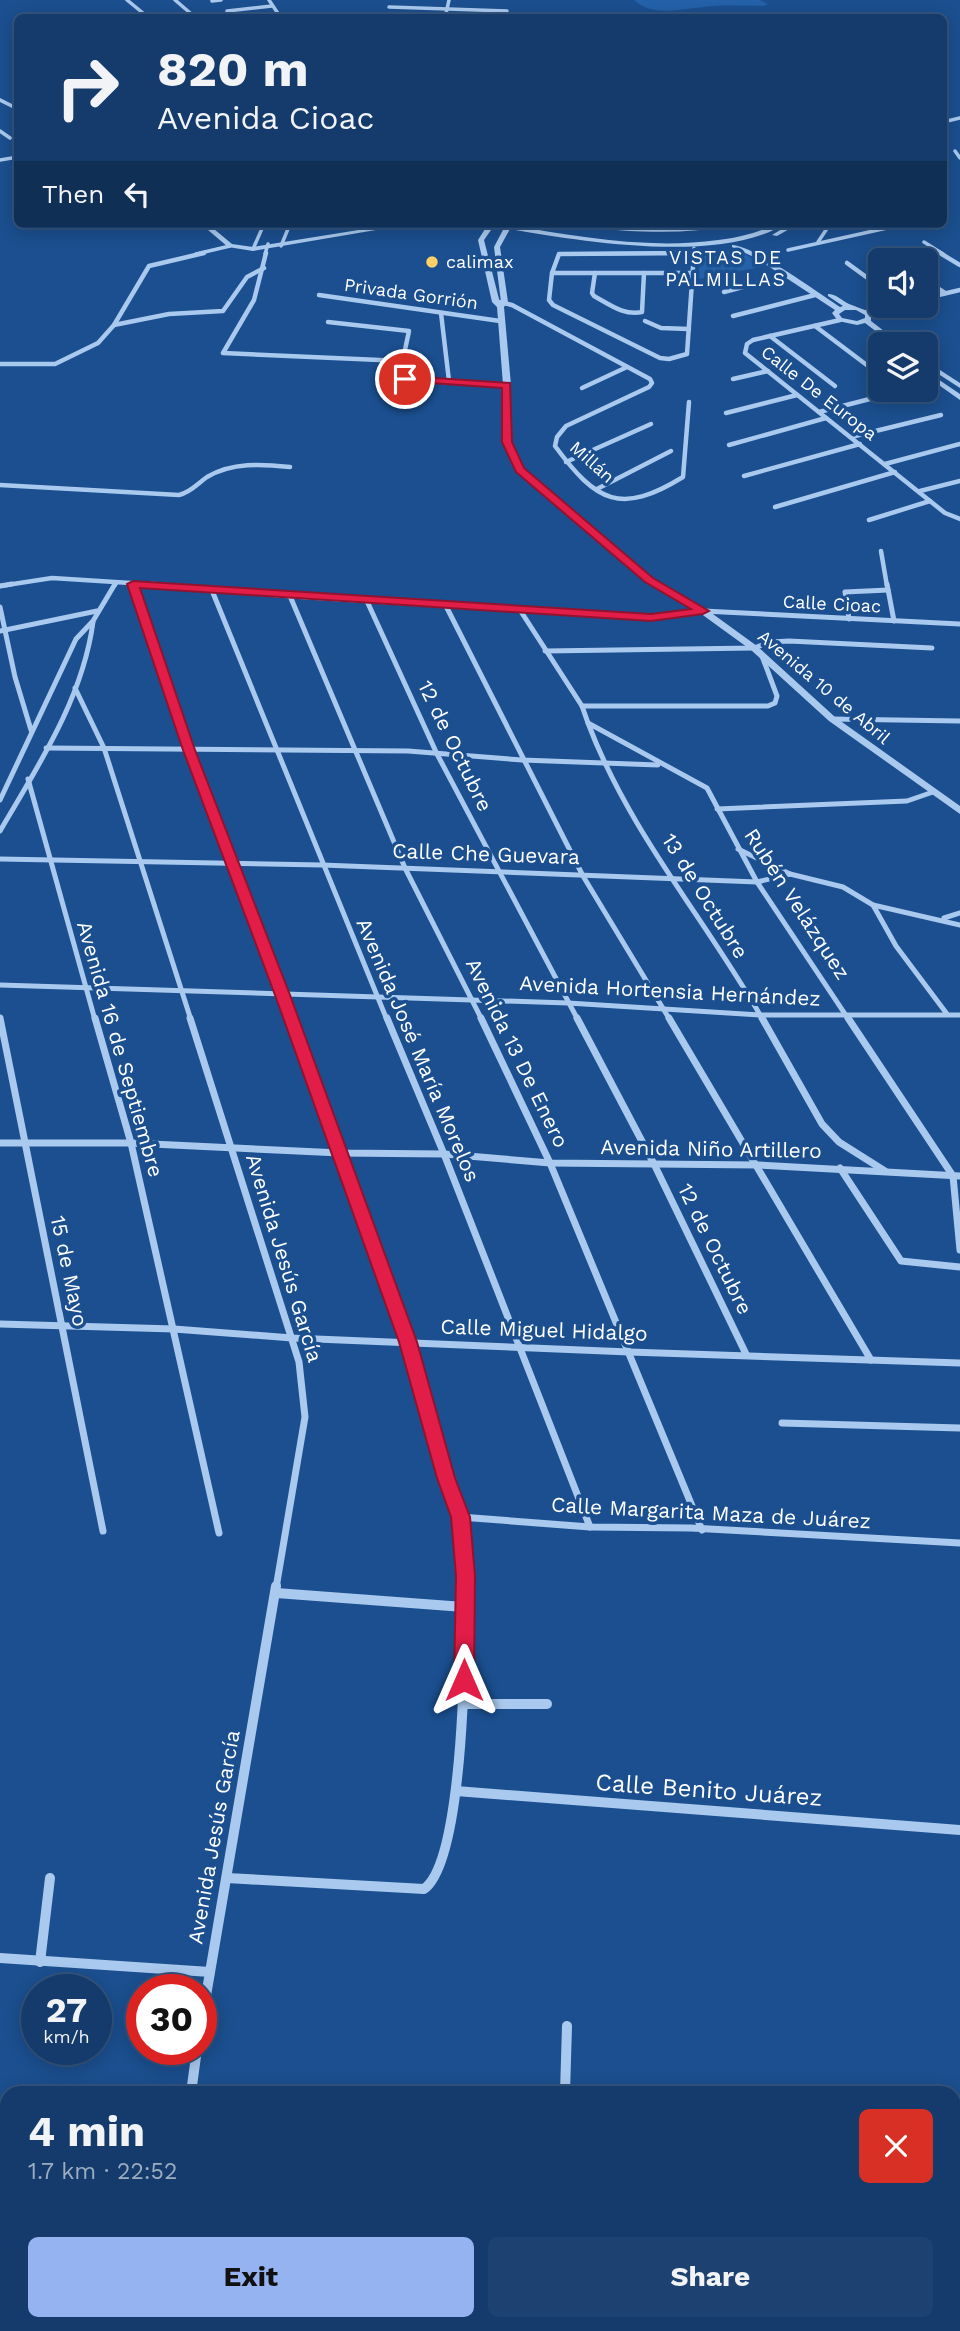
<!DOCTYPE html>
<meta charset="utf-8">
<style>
:root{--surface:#143b6b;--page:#1d4271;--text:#f1f3f6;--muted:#9dadc1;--line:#33557e;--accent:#95b2f1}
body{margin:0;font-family:"Work Sans",sans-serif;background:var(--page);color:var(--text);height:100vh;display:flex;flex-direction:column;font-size:26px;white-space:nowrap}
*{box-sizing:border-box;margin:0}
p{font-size:23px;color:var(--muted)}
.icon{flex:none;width:38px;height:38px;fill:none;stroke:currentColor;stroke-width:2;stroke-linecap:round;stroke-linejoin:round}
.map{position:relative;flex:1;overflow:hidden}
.sheet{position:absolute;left:0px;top:2086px;width:961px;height:245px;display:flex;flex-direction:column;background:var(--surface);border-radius:21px 21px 0 0;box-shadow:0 4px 18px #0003,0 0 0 2px var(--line)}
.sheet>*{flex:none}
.top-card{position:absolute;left:14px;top:14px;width:933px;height:214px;border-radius:10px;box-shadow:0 4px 18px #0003,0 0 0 2px var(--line);background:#143b6b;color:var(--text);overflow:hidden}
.tools{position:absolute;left:868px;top:248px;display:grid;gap:14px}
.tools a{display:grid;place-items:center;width:70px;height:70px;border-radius:10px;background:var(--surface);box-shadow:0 4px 18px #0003,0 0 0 2px var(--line);font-size:35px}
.speed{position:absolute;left:21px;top:1974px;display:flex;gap:14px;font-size:35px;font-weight:700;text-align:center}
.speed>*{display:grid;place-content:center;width:91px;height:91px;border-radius:50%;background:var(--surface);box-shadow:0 4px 18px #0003,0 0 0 2px var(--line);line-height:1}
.speed small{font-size:18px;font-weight:400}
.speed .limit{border:10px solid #d22;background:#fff;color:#111}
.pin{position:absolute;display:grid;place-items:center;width:60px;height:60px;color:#fff;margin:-30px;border:4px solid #fff;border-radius:50%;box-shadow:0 2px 7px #0007}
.me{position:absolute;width:77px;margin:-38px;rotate:0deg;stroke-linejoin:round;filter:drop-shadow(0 0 5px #0008)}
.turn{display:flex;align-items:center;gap:24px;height:147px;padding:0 28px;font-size:32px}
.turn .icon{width:91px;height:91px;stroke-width:2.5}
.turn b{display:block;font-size:49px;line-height:60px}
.then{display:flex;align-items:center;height:66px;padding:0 28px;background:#0003;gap:14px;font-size:26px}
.round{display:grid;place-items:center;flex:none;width:74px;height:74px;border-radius:10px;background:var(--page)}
.head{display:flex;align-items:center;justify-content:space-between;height:119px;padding:0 28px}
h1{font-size:42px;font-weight:700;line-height:52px}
.button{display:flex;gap:14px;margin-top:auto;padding:14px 28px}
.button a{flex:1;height:80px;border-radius:10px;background:var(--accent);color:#111;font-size:28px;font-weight:700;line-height:80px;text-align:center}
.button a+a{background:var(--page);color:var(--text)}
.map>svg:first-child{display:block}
</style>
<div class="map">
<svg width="960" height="2331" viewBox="0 0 960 2331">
<rect width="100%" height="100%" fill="#1b4f8f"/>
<g fill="#2461a8">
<path d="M 634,0 L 760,0 L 768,4 L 764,6 C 747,6 730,5 714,6 C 689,7 654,19 634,0 Z"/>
<path d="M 699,251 L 741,252 L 766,266 L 699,279 Z"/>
</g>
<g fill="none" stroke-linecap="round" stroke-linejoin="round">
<g stroke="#a9c9ee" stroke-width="3.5">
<path d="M 127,0 L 149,18"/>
<path d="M 175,0 L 196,18"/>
<path d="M 269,0 L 281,18"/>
<path d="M 212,1 L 221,0"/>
<path d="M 389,7 L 507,11"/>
<path d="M 227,11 L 272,6"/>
<path d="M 445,18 L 449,0"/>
<path d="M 943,122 L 960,118"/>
<path d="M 0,131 L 10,138"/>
<path d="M 955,151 L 960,158"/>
<path d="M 0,160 L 18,157"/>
<path d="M 574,224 C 625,230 679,234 729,224"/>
<path d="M 818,242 L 830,224"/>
<path d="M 924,242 L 943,254"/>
<path d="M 281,246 L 290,224"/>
<path d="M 253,249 L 264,224"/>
<path d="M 788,250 L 905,224"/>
<path d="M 196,254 L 230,246"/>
<path d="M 265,254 L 268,244"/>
<path d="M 559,254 L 693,253"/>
<path d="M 694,254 L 694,248"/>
</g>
<g stroke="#a9c9ee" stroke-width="4.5">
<path d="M 266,253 L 254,300 L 223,353 L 402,361"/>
<path d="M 693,253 L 559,254 L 552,273 L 549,300 L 553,305 L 660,358 L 669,359 L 687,354 L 694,253"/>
<path d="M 940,253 L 960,265"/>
<path d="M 847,263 L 880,287"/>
<path d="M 552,273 L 692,273"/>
<path d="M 595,273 L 592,293 L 594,296 C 609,304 624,316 642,312 L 644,273"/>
<path d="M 926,281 L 945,293"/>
<path d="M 724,292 L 788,275"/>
<path d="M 319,295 L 500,321"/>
<path d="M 926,298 L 960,290"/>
<path d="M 499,302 L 512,305 L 650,379 L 652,383 L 649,387 L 566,426 L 557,437 L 555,446 C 597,503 621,515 683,477 L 689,402"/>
<path d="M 867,312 L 890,306"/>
<path d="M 441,313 L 449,381"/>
<path d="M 733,316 L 815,295"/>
<path d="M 840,320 L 753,340 L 747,344 L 745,353 L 945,513 L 960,519"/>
<path d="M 645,321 L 661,328 L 689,329"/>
<path d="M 328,322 L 409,331 L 399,378 L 507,385"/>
<path d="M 114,325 L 169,314 L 223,311 L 247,277 L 264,268"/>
<path d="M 815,326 L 880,375"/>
<path d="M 770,336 L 835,386"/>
<path d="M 0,364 L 55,364 L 98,343 L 114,325 L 149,266 L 204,253"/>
<path d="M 733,379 L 768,371"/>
<path d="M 582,388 L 627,367"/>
<path d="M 819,412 L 905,390"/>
<path d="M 726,413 L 797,395"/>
<path d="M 851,437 L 941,415"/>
<path d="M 729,445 L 826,418"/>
<path d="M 566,462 L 651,424"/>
<path d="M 885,464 L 960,444"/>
<path d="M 744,476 L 860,444"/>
<path d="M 0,485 L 179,495 C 191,492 197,484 207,477 C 232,462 262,464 290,467"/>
<path d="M 597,489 L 671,451"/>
<path d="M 920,491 L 960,481"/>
<path d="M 775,507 L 895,472"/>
<path d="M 869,520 L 930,501"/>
<path d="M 881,551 L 887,586"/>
<path d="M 0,586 L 52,578 L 178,586"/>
<path d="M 114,586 L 116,583"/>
</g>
<g stroke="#a9c9ee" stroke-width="5">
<path d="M 151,584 L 290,596 L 651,618 L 703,611 L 960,624"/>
<path d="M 887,584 L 894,621"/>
<path d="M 133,585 L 189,750 L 291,1020"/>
<path d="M 0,586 L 12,584"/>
<path d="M 211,588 L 387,1020"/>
<path d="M 290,596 L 405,868 L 482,1020"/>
<path d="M 366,599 L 437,754 L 578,1020"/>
<path d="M 446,606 L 583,876 L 670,1020"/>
<path d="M 0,607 L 15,677 L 31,730"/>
<path d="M 520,610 L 582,706 L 588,723 L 707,788 L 757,882 L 849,1020"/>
<path d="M 849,619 L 845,592 L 888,590"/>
<path d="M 0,631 L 97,611"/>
<path d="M 545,651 L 754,648 L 771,642 L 789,641 L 932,648"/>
<path d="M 75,688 L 104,748 L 191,1020"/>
<path d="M 582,706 L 768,706 L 775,703 L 777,696 L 762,656"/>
<path d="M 832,719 L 960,721"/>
<path d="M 588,723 C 629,832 706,920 763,1020"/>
<path d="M 46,748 L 408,751 L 522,760 L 658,765"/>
<path d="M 28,779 L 95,1020"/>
<path d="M 0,800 L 76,639 L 93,621 L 115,584"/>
<path d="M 717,809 L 907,801 L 933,792"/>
<path d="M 0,831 C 38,766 83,698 93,622"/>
<path d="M 738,849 L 790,874"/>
<path d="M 0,859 L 322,865 L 757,882 L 790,874 L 843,887 L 873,905 L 960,925"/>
<path d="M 873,905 L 896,946 L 947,1014"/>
<path d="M 944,918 L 960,913"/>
<path d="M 0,985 L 568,1003 L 760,1015 L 960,1015"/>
</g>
<g stroke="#a9c9ee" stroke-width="7">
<path d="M 0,1018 L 103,1531"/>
<path d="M 95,1018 L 131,1143 L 219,1533"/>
<path d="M 190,1018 L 299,1362 L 305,1417 L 276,1588"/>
<path d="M 290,1018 L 408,1342 L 446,1478 L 460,1517 L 466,1588"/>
<path d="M 387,1018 L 444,1154 L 590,1527"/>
<path d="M 481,1018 L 550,1163 L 702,1530"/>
<path d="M 577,1018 L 655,1166 L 746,1354"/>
<path d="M 669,1018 L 871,1360"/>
<path d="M 762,1018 L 822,1124 L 839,1142 L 885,1171"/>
<path d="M 848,1018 L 953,1176 L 960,1250"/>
<path d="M 0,1143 L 131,1143 L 340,1153 L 444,1154 L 550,1163 L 758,1165 L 960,1176"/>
<path d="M 840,1168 L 901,1261 L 960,1267"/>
<path d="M 0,1324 L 174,1329 L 292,1338 L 629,1352 L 960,1363"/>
<path d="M 782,1423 L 960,1428"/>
<path d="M 460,1517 L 590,1527 L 691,1528 L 960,1543"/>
</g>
<g stroke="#a9c9ee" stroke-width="10">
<path d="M 276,1593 L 464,1607"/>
<path d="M 464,1704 L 547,1704"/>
<path d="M 456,1791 L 960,1830"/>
<path d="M 227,1878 L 424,1889 C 465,1860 465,1641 466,1586"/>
<path d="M 0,1958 L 210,1972"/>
<path d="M 40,1962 L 50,1878"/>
<path d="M 201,2025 L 276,1586"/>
<path d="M 191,2093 L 197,2049"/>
<path d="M 565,2093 L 567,2026"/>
<path d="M 0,2111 L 7,2112"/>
<path d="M 954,2189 L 960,2190"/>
<path d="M 0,2298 L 7,2299"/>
<path d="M 458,2324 L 458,2331"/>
<path d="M 151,2331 L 152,2324"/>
</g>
<g fill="#a9c9ee" fill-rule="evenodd">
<path d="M 0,98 L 18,107 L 18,111 L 0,102 Z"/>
<path d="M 201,224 L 208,224 L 232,244 L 253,247 L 396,224 L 411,224 L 253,251 L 228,247 Z"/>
<path d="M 460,224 L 487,226 L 489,224 L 503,224 C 573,236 647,250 718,240 C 728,239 739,237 749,234 C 762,231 772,224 785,224 C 720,264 584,242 510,229 L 500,247 L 508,302 L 504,307 L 511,385 L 511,441 L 523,468 L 652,578 L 706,609 L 757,646 L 835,717 L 960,806 L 960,814 L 829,721 L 751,650 L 700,613 L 646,582 L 517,471 L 503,441 L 503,385 L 497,307 L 492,302 L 478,240 L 485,229 ZM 493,227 L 504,228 L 494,247 L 501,302 L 500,303 L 484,240 L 491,230 L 497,229 Z"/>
<path d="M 790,224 L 798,224 L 777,236 L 772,235 Z"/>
<path d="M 732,245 C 755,246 818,293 840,307 L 843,306 L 828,296 L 828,294 C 836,294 841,300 849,304 C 856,307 864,309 871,313 L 871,321 L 902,345 L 894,345 L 865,323 L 857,325 L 838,321 L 832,313 L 835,310 L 756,258 L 732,247 ZM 845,310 L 856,310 L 865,315 L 865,318 L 857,321 L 842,318 L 839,314 Z"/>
<path d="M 926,361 L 960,383 L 960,388 L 926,366 Z"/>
<path d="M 926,371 L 960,394 L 960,400 L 926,376 Z"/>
</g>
</g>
<path fill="#e11d48" stroke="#92132f" stroke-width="2" d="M 405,376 L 510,383 L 512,442 L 524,468 L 653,578 L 709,611 L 703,614 L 651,621 L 140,588 L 195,750 L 290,995 L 417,1342 L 455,1478 L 470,1517 L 475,1576 L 474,1680 L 471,1687 L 464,1690 L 457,1687 L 454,1680 L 456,1576 L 451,1517 L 437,1478 L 399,1342 L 275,995 L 183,750 L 127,584 L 133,581 L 651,614 L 691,609 L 645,582 L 516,472 L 502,442 L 502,388 L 402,381 L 402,377 Z"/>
<circle fill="#ffd166" stroke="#1b4f8f" stroke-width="2.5" cx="432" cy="262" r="7"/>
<g text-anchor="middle" stroke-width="7" stroke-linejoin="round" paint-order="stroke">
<g font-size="18" fill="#fff" stroke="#1b4f8f" text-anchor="start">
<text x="446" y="268">calimax</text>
</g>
<g font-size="18" fill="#fff" stroke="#1b4f8f">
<text transform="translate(411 294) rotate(8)" y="6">Privada Gorrión</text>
<text transform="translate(819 393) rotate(38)" y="6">Calle De Europa</text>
<text transform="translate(592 462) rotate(42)" y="6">Millán</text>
<text transform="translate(832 604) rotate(3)" y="6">Calle Cioac</text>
<text transform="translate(824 687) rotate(40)" y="6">Avenida 10 de Abril</text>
</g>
<g font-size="19" letter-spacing="2" fill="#fff" stroke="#1b4f8f">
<text x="726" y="264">VISTAS DE<tspan x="726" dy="22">PALMILLAS</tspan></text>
</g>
<g font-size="21" fill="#fff" stroke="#1b4f8f">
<text transform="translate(455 746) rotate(64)" y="7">12 de Octubre</text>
<text transform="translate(486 854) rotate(2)" y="7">Calle Che Guevara</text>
<text transform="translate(705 896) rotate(58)" y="7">13 de Octubre</text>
<text transform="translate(797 904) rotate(57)" y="7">Rubén Velázquez</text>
<text transform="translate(670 991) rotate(3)" y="7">Avenida Hortensia Hernández</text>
<text transform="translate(120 1049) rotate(74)" y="7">Avenida 16 de Septiembre</text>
<text transform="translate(418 1050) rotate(67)" y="7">Avenida José María Morelos</text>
<text transform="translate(517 1053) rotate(64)" y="7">Avenida 13 De Enero</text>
<text transform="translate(711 1149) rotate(1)" y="7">Avenida Niño Artillero</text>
<text transform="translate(715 1249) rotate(64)" y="7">12 de Octubre</text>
<text transform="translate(284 1258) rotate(73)" y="7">Avenida Jesús García</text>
<text transform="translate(69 1271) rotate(78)" y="7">15 de Mayo</text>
<text transform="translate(544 1330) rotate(2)" y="7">Calle Miguel Hidalgo</text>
<text transform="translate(711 1513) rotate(3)" y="7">Calle Margarita Maza de Juárez</text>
<text transform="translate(214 1837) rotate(-80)" y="7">Avenida Jesús García</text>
</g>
<g font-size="24" fill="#fff" stroke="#1b4f8f">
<text transform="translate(709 1790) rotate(4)" y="8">Calle Benito Juárez</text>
</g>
</g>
</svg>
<div class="tools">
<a><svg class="icon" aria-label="sound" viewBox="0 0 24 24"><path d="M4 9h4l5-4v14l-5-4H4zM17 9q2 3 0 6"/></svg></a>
<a><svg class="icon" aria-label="layers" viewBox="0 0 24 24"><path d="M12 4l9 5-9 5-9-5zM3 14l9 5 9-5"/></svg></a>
</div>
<div class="speed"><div>27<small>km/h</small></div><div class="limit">30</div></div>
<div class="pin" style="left:405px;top:379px;background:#d93025"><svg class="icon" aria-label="arrive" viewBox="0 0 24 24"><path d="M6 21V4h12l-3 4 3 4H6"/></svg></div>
<svg class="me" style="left:464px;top:1680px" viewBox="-20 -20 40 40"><path d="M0-17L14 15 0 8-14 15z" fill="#e11d48" stroke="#fff" stroke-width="4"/></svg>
<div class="top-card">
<div class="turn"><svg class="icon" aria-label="right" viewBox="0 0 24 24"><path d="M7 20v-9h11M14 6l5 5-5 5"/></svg><div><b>820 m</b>Avenida Cioac</div></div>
<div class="then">Then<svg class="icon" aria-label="left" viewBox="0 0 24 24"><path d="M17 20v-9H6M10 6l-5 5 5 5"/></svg></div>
</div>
<section class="sheet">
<div class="head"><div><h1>4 min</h1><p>1.7 km · 22:52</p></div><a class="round" style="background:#d93025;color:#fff"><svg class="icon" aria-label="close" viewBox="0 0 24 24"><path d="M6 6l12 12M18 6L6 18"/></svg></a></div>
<div class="button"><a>Exit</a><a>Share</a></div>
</section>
</div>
